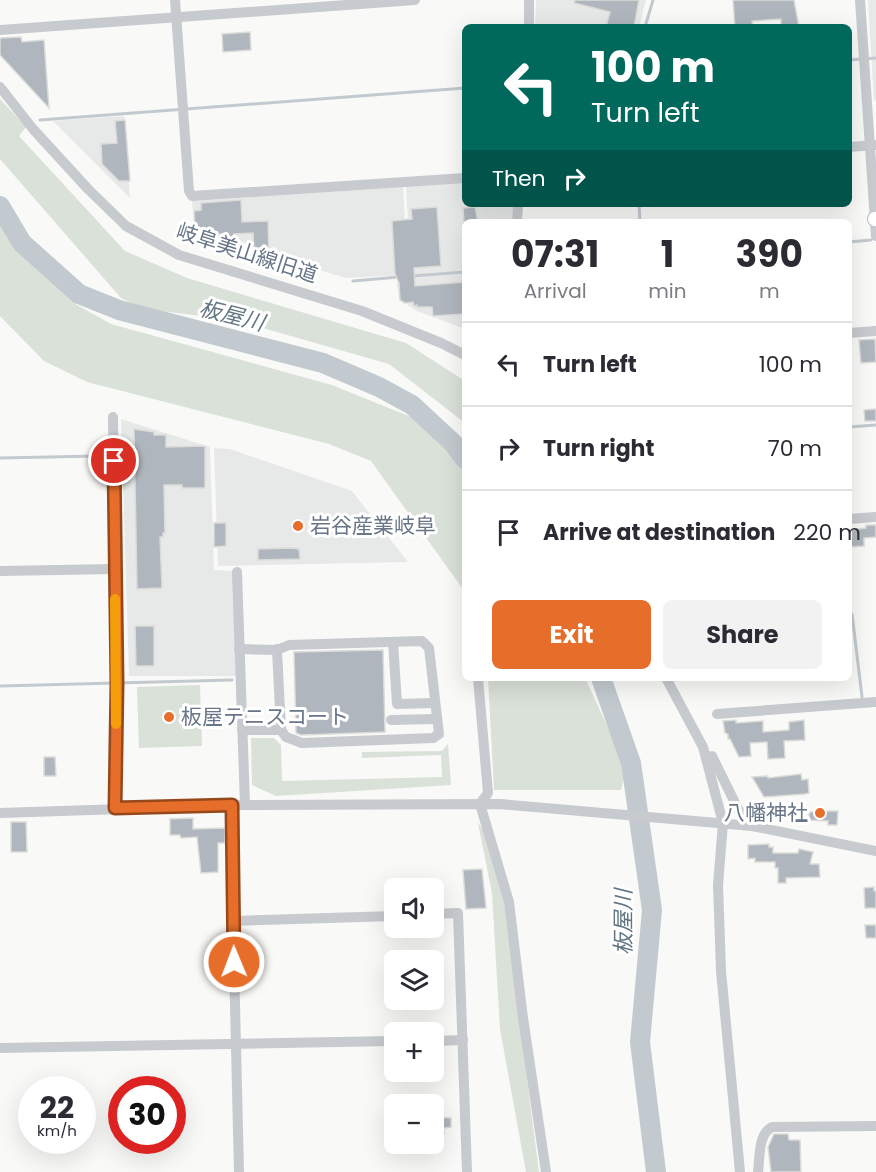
<!DOCTYPE html>
<meta charset="utf-8">
<style>
:root{--surface:#fff;--page:#f2f2f3;--text:#2b2b33;--muted:#7c7c81;--line:#e1e1e2;--accent:#e66e2a}
body{margin:0;font-family:Poppins,"Noto Sans JP",sans-serif;background:var(--page);color:var(--text);height:100vh;display:flex;flex-direction:column;font-size:22px;white-space:nowrap}
*{box-sizing:border-box;margin:0}
p{font-size:20px;color:var(--muted)}
.icon{flex:none;width:33px;height:33px;fill:none;stroke:currentColor;stroke-width:2;stroke-linecap:round;stroke-linejoin:round}
.map{position:relative;flex:1;overflow:hidden}
.sheet{position:absolute;left:462px;top:219px;width:390px;height:462px;display:flex;flex-direction:column;background:var(--surface);border-radius:9px;box-shadow:0 6px 24px #0002}
.sheet>*{flex:none}
.guide{position:absolute;left:462px;top:24px;width:390px;height:183px;border-radius:9px;box-shadow:0 6px 24px #0002;background:#00695c;color:#fff;overflow:hidden}
.buttons{position:absolute;left:384px;top:878px;display:grid;gap:12px}
.buttons a{display:grid;place-items:center;width:60px;height:60px;border-radius:9px;background:var(--surface);box-shadow:0 6px 24px #0002;font-size:30px}
.speed{position:absolute;left:18px;top:1076px;display:flex;gap:12px;font-size:30px;font-weight:700;text-align:center}
.speed>*{display:grid;place-content:center;width:78px;height:78px;border-radius:50%;background:var(--surface);box-shadow:0 6px 24px #0002;line-height:1}
.speed small{font-size:15px;font-weight:400}
.speed .limit{border:9px solid #d22;background:#fff;color:#111}
.pin{position:absolute;display:grid;place-items:center;width:51px;height:51px;color:#fff;margin:-26px;border:3px solid #fff;border-radius:50%;box-shadow:0 2px 6px #0007}
.me{position:absolute;width:66px;margin:-33px;rotate:359deg;stroke-linejoin:round;filter:drop-shadow(0 0 4px #0008)}
.turn{display:flex;align-items:center;gap:21px;height:126px;padding:0 30px;font-size:27px}
.turn .icon{width:78px;height:78px;stroke-width:2.5}
.turn b{display:block;font-size:42px;line-height:51px}
.then{display:flex;align-items:center;height:57px;padding:0 30px;background:#0003;gap:12px;font-size:22px}
.eta{display:flex;justify-content:space-evenly;align-items:center;height:102px;text-align:center}
.eta b{font-size:36px;font-weight:700;line-height:42px}
.action{display:flex;gap:12px;margin-top:auto;padding:12px 30px}
.action a{flex:1;height:69px;border-radius:9px;background:var(--accent);color:#fff;font-size:24px;font-weight:700;line-height:69px;text-align:center}
.action a+a{background:var(--page);color:var(--text)}
ul{padding:0;list-style:none}
li{display:flex;align-items:center;gap:18px;height:84px;padding:0 30px;border-top:2px solid var(--line)}
li div{flex:1}
li b{display:block;font-size:22px}
li em{font-style:normal}
.map>svg:first-child{display:block}
</style>
<div class="map">
<svg width="876" height="1172" viewBox="0 0 876 1172">
<rect width="100%" height="100%" fill="#f9f9f7"/>
<g fill="#e7e8e8">
<path d="M 536,0 L 646,0 L 639,27 L 535,27 Z"/>
<path d="M 868,0 L 876,0 L 876,100 L 874,101 Z"/>
<path d="M 124,116 L 130,198 L 53,121 Z"/>
<path d="M 465,181 L 465,204 L 513,204 L 512,222 L 465,222 L 465,329 L 417,311 L 399,299 L 397,283 L 411,281 L 406,184 Z"/>
<path d="M 403,187 L 408,275 L 346,278 L 195,232 L 192,201 Z"/>
<path d="M 121,419 L 210,447 L 214,570 L 233,571 L 236,676 L 129,676 Z"/>
<path d="M 214,448 L 230,449 L 352,491 L 408,562 L 218,566 Z"/>
</g>
<g fill="#dae1d8">
<path d="M 0,99 L 26,127 L 19,136 L 125,251 L 187,278 L 406,343 L 465,381 L 465,423 L 389,364 L 235,320 L 144,309 L 121,298 L 0,159 Z"/>
<path d="M 0,220 L 77,305 L 111,324 L 332,385 L 411,417 L 446,446 L 465,470 L 465,592 L 371,461 L 329,444 L 87,382 L 44,361 L 0,316 Z"/>
<path d="M 488,678 L 585,678 L 617,747 L 625,772 L 621,790 L 494,790 Z"/>
<path d="M 200,685 L 202,746 L 139,748 L 137,687 Z"/>
<path d="M 251,738 L 274,738 L 281,745 L 282,781 L 442,777 L 441,755 L 362,758 L 362,752 L 442,751 L 448,744 L 451,785 L 276,796 L 252,785 Z"/>
<path d="M 478,823 L 487,835 L 504,901 L 539,1172 L 526,1172 L 500,1029 L 492,893 Z"/>
</g>
<g fill="none" stroke-linecap="round" stroke-linejoin="round">
<g stroke="#c2cad0" stroke-width="3">
<path d="M 645,27 L 653,0"/>
<path d="M 849,60 L 876,58"/>
<path d="M 40,120 L 465,88"/>
<path d="M 639,204 L 640,222"/>
<path d="M 849,242 L 871,240"/>
<path d="M 412,276 L 465,272"/>
<path d="M 353,281 L 399,277"/>
<path d="M 849,427 L 876,425"/>
<path d="M 0,458 L 98,456"/>
<path d="M 849,614 L 852,614 L 862,697"/>
<path d="M 0,686 L 232,680"/>
</g>
<g stroke="#c2cad0" stroke-width="20">
<path d="M 0,206 L 22,243 L 79,294 L 119,310 L 323,363 L 379,387 L 412,405 L 453,443 L 465,459"/>
<path d="M 601,678 L 631,763 L 652,910 L 640,1042 L 656,1172"/>
</g>
</g>
<g fill="#b0b6bd" stroke="#dbdbd9" stroke-width="1.5">
<path d="M 575,0 L 639,0 L 634,27 L 606,27 L 610,12 L 574,3 Z"/>
<path d="M 733,0 L 794,0 L 799,27 L 781,27 L 781,19 L 752,21 L 753,27 L 735,27 Z"/>
<path d="M 250,32 L 251,50 L 223,52 L 222,34 Z"/>
<path d="M 21,37 L 22,42 L 44,40 L 49,108 L 0,55 L 0,38 Z"/>
<path d="M 125,120 L 130,181 L 119,181 L 102,164 L 101,144 L 117,143 L 115,121 Z"/>
<path d="M 241,200 L 242,222 L 268,221 L 269,254 L 254,250 L 253,233 L 234,234 L 234,237 L 217,238 L 216,232 L 195,232 L 194,211 L 201,210 L 201,203 Z"/>
<path d="M 437,207 L 441,266 L 414,268 L 415,286 L 465,282 L 465,314 L 433,316 L 432,307 L 417,307 L 417,305 L 414,306 L 413,302 L 405,303 L 400,300 L 399,283 L 395,274 L 392,221 L 412,219 L 411,209 Z"/>
<path d="M 475,207 L 478,222 L 464,222 L 463,208 Z"/>
<path d="M 875,339 L 876,362 L 861,363 L 859,340 Z"/>
<path d="M 876,409 L 876,421 L 865,421 L 864,410 Z"/>
<path d="M 134,429 L 154,432 L 154,435 L 166,435 L 166,447 L 205,446 L 205,488 L 182,488 L 182,485 L 164,485 L 165,533 L 163,533 L 163,537 L 160,537 L 162,588 L 137,589 Z"/>
<path d="M 214,523 L 226,523 L 226,546 L 214,547 Z"/>
<path d="M 866,525 L 876,525 L 876,537 L 864,538 L 864,546 L 849,547 L 849,530 L 866,528 Z"/>
<path d="M 292,548 L 299,549 L 300,559 L 258,560 L 258,549 Z"/>
<path d="M 135,626 L 154,626 L 154,666 L 136,666 Z"/>
<path d="M 383,650 L 385,732 L 301,735 L 296,733 L 294,652 Z"/>
<path d="M 736,720 L 736,723 L 763,721 L 763,732 L 789,730 L 789,722 L 804,720 L 805,740 L 784,741 L 785,758 L 768,759 L 767,742 L 750,743 L 751,756 L 739,757 L 730,739 L 728,739 L 728,734 L 725,733 L 723,721 Z"/>
<path d="M 44,757 L 55,757 L 56,776 L 44,776 Z"/>
<path d="M 801,774 L 802,780 L 808,779 L 809,793 L 805,794 L 764,797 L 752,777 L 768,776 L 768,778 Z"/>
<path d="M 828,811 L 838,811 L 837,825 L 828,825 L 828,821 L 809,820 L 809,812 Z"/>
<path d="M 193,818 L 193,829 L 225,828 L 225,843 L 218,843 L 218,872 L 201,873 L 197,837 L 181,838 L 180,835 L 170,835 L 170,819 Z"/>
<path d="M 11,822 L 26,822 L 27,852 L 11,852 Z"/>
<path d="M 769,844 L 769,847 L 773,847 L 773,853 L 798,853 L 799,849 L 813,852 L 810,864 L 819,864 L 820,877 L 786,878 L 786,883 L 778,883 L 778,868 L 775,868 L 775,862 L 755,862 L 755,858 L 748,859 L 748,845 Z"/>
<path d="M 482,869 L 486,908 L 466,909 L 463,870 Z"/>
<path d="M 874,887 L 874,891 L 876,891 L 876,908 L 865,908 L 864,888 Z"/>
<path d="M 865,925 L 876,925 L 876,938 L 866,938 Z"/>
<path d="M 434,1117 L 451,1118 L 451,1127 L 444,1128 L 444,1134 L 434,1134 Z"/>
<path d="M 774,1134 L 788,1134 L 789,1140 L 800,1140 L 801,1172 L 771,1172 L 768,1147 Z"/>
</g>
<g fill="none" stroke-linecap="round" stroke-linejoin="round">
<g stroke="#babdc2" stroke-width="16">
<path id="major" d="M 875,219 L 876,219"/>
</g>
<g stroke="#c7cace" stroke-width="10">
<path d="M 175,0 L 189,191 L 192,196 L 465,178"/>
<path d="M 860,0 L 876,236"/>
<path d="M 529,27 L 529,0"/>
<path d="M 0,30 L 415,0"/>
<path d="M 0,87 L 33,129 L 88,189 L 126,226 L 179,255 L 362,311 L 441,343 L 465,355"/>
<path d="M 849,147 L 876,145"/>
<path d="M 517,222 L 518,204"/>
<path d="M 849,333 L 876,331"/>
<path d="M 113,417 L 117,683 L 115,808"/>
<path d="M 849,519 L 876,517"/>
<path d="M 0,571 L 115,569"/>
<path d="M 237,572 L 245,805"/>
<path d="M 393,642 L 397,704 L 435,703"/>
<path d="M 239,649 L 277,650 L 289,645 L 422,641 L 429,648 L 439,734 L 433,738 L 302,743 L 286,737 L 281,730 L 277,650 L 277,649"/>
<path d="M 478,678 L 488,793 L 480,804 L 509,902 L 523,1018 L 546,1172"/>
<path d="M 666,678 L 703,747 L 723,823 L 718,885 L 721,971 L 740,1172"/>
<path d="M 717,714 L 876,702"/>
<path d="M 391,720 L 436,719"/>
<path d="M 242,730 L 281,730"/>
<path d="M 712,756 L 738,809 L 752,826"/>
<path d="M 233,805 L 233,921 L 239,1172"/>
<path d="M 0,813 L 245,805 L 500,804 L 752,826 L 876,851"/>
<path d="M 434,914 L 458,913 L 467,1172"/>
<path d="M 233,921 L 394,916"/>
<path d="M 434,1041 L 463,1040"/>
<path d="M 0,1048 L 394,1041"/>
<path d="M 758,1172 C 760,1157 758,1134 772,1127 L 876,1126"/>
</g>
<use href="#major" stroke="#fff" stroke-width="14"/>
</g>
<g fill="none" stroke-linecap="round" stroke-linejoin="round">
<g stroke="#96481b" stroke-width="15">
<path id="route" d="M 114,461 L 117,683 L 115,808 L 232,805 L 234,962"/>
</g>
<use href="#route" stroke="#e66e2a" stroke-width="10"/>
<path stroke="#f59e0b" stroke-width="10" d="M 115,599 L 116,724"/>
</g>
<g fill="#e66e2a" stroke="#fff" stroke-width="2">
<circle cx="298" cy="526" r="6"/>
<circle cx="169" cy="717" r="6"/>
<circle cx="820" cy="813" r="6"/>
</g>
<g text-anchor="middle" stroke-width="6" stroke-linejoin="round" paint-order="stroke">
<g font-size="21" fill="#687688" stroke="#fff">
<text transform="translate(247 253) rotate(18)" y="7">岐阜美山線旧道</text>
</g>
<g font-size="21" fill="#687688" stroke="#fff" text-anchor="start">
<text x="310" y="533">岩谷産業岐阜</text>
<text x="181" y="724">板屋テニスコート</text>
<text x="808" y="820" text-anchor="end">八幡神社</text>
</g>
<g font-size="22" font-style="italic" fill="#637783" stroke="#fff">
<text transform="translate(232 315) rotate(14)" y="8">板屋川</text>
<text transform="translate(623 922) rotate(-90)" y="8">板屋川</text>
</g>
</g>
</svg>
<div class="buttons">
<a><svg class="icon" aria-label="sound" viewBox="0 0 24 24"><path d="M4 9h4l5-4v14l-5-4H4zM17 9q2 3 0 6"/></svg></a>
<a><svg class="icon" aria-label="layers" viewBox="0 0 24 24"><path d="M12 4l9 5-9 5-9-5zM3 14l9 5 9-5"/></svg></a>
<a>+</a>
<a>−</a>
</div>
<div class="speed"><div>22<small>km/h</small></div><div class="limit">30</div></div>
<div class="pin" style="left:114px;top:461px;background:#d93025"><svg class="icon" aria-label="arrive" viewBox="0 0 24 24"><path d="M6 21V4h12l-3 4 3 4H6"/></svg></div>
<svg class="me" style="left:234px;top:962px" viewBox="-20 -20 40 40"><circle r="17" fill="#e66e2a" stroke="#fff" stroke-width="3"/><path d="M0-11L8 9 0 5-8 9z" fill="#fff"/></svg>
<div class="guide">
<div class="turn"><svg class="icon" aria-label="left" viewBox="0 0 24 24"><path d="M17 20v-9H6M10 6l-5 5 5 5"/></svg><div><b>100 m</b>Turn left</div></div>
<div class="then">Then<svg class="icon" aria-label="right" viewBox="0 0 24 24"><path d="M7 20v-9h11M14 6l5 5-5 5"/></svg></div>
</div>
<section class="sheet">
<div class="eta">
<div><b>07:31</b><p>Arrival</p></div>
<div><b>1</b><p>min</p></div>
<div><b>390</b><p>m</p></div>
</div>
<ul>
<li><svg class="icon" aria-label="left" viewBox="0 0 24 24"><path d="M17 20v-9H6M10 6l-5 5 5 5"/></svg><div><b>Turn left</b></div><em>100 m</em></li>
<li><svg class="icon" aria-label="right" viewBox="0 0 24 24"><path d="M7 20v-9h11M14 6l5 5-5 5"/></svg><div><b>Turn right</b></div><em>70 m</em></li>
<li><svg class="icon" aria-label="arrive" viewBox="0 0 24 24"><path d="M6 21V4h12l-3 4 3 4H6"/></svg><div><b>Arrive at destination</b></div><em>220 m</em></li>
</ul>
<div class="action"><a>Exit</a><a>Share</a></div>
</section>
</div>
